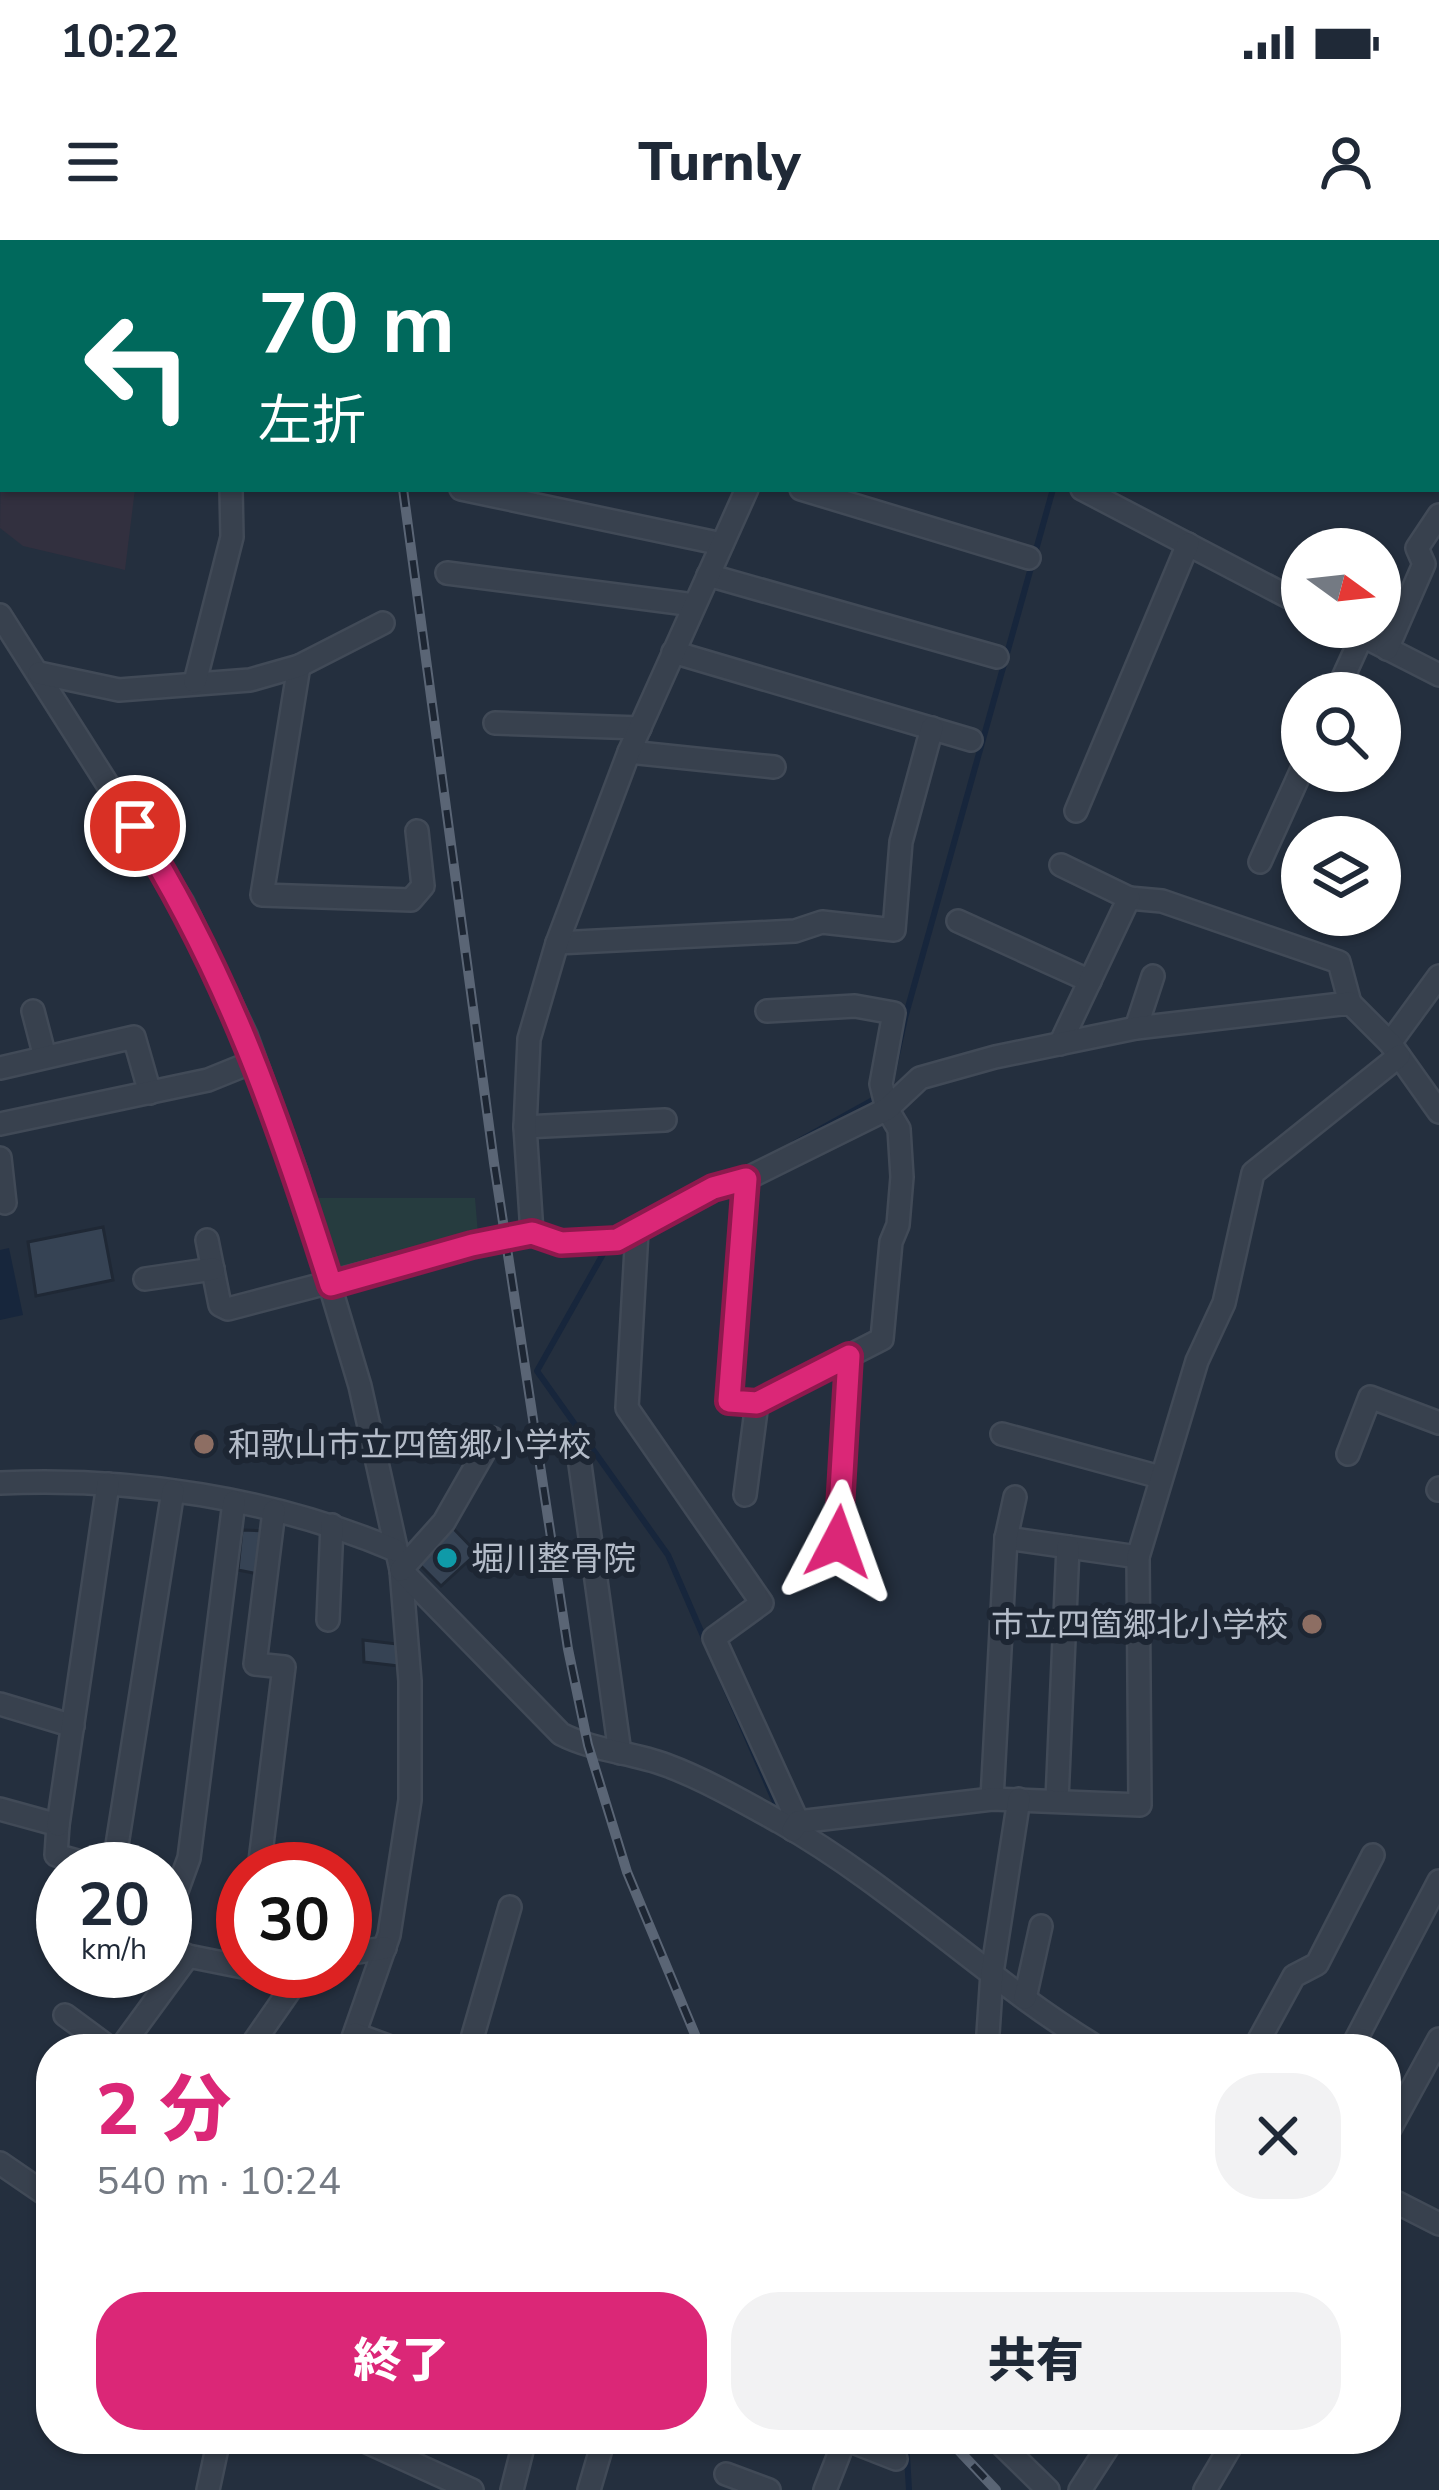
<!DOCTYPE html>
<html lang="ja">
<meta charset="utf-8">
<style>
:root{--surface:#fff;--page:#f2f2f3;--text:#1f2937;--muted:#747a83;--accent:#db2777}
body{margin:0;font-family:"Nunito Sans","Noto Sans JP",sans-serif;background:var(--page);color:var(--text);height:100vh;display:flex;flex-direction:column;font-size:45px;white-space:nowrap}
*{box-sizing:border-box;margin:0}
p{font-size:39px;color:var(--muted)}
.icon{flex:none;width:66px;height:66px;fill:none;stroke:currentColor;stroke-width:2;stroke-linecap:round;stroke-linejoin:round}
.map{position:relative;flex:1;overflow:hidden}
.sheet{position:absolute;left:36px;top:1794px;width:1365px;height:420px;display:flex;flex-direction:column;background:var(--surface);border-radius:48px;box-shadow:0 3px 9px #0004}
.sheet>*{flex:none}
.hud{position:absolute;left:0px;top:0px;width:1440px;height:252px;box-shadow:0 3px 9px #0004;background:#00695c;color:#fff;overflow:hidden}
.needle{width:78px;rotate:105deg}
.fabs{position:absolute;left:1281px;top:288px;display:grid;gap:24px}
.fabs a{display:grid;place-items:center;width:120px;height:120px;border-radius:50%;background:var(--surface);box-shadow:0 3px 9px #0004;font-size:60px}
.speed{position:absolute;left:36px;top:1602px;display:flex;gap:24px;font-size:60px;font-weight:700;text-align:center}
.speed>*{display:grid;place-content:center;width:156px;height:156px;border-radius:50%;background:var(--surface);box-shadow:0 3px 9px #0004;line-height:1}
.speed small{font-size:30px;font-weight:400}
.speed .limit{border:18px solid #d22;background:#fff;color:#111}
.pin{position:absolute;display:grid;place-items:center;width:102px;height:102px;color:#fff;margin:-51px;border:6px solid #fff;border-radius:50%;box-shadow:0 3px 12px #0007}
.me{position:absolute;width:132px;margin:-66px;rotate:4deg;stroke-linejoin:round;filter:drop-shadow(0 0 9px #0008)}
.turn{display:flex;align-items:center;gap:42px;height:252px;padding:0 60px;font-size:54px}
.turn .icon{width:156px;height:156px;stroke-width:2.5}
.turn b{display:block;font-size:84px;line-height:102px}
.round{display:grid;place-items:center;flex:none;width:126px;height:126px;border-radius:48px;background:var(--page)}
.summary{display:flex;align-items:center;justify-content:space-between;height:204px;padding:0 60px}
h1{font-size:72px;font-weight:800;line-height:90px;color:var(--accent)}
.primary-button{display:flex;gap:24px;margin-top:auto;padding:24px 60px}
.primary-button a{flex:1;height:138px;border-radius:48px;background:var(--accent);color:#fff;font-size:48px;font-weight:800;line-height:138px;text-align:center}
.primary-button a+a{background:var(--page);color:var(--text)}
.status{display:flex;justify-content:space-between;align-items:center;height:84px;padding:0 60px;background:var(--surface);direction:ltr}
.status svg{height:33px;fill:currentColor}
header{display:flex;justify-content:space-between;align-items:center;height:156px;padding:0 60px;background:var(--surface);font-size:54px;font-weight:800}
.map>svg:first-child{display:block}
</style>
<div class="status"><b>10:22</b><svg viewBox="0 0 49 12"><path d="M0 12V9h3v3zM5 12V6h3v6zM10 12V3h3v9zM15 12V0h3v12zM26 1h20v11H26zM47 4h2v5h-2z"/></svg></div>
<header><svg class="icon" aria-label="menu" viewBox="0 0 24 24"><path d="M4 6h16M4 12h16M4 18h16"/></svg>Turnly<svg class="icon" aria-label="person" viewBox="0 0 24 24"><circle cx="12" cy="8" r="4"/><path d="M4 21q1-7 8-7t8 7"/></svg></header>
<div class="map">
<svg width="1439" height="2250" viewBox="0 0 1439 2250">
<rect width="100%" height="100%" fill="#242f3e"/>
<path fill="#32303f" d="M 3,46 L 3,249 L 135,249 L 125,330 L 23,306 L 0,288 Z"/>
<path fill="#263c3f" d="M 312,958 L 475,958 L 478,994 L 337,1033 Z"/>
<path fill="#17263c" d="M 9,1008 L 23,1075 L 0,1080 L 0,1010 Z"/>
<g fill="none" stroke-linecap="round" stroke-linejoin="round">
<g stroke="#17263c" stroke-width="6">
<path d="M 1159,3 L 1162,0"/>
<path d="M 889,851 L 905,778 L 1053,249"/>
<path d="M 795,903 L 878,857"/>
<path d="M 607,1007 L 537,1131 L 668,1315 L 781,1576"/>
<path d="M 906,2199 L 909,2250"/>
</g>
</g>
<g fill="#364354" stroke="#1f2835" stroke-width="3">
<path d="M 52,0 L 162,0 L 162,3 Z"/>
<path d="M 3,60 L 3,148 L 0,160 L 0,72 Z"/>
<path d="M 103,987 L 113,1040 L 36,1056 L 28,1002 Z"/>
<path d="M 450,1285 L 477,1313 L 441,1346 L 418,1323 Z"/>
<path d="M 242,1290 L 266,1291 L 259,1334 L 238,1330 Z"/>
<path d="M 363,1400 L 397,1404 L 399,1426 L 364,1422 Z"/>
</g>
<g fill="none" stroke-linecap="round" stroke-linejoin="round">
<g stroke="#414a57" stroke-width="26">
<g id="street">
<path d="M 595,0 L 600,3"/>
<path d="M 1267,0 L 1270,3"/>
<path d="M 1407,0 L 1411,3"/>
<path d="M 486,3 L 488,0"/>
<path d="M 561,3 L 562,0"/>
<path d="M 853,3 L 854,0"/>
<path d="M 0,8 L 3,9"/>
<path d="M 1437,23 L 1439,24"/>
<path d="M 1437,136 L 1439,137"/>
<path d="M 461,249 L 722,304"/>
<path d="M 801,249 L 1029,318"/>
<path d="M 1082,249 L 1302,364"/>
<path d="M 447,333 L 694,365"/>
<path d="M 708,335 L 997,417"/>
<path d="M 0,375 L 183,663 L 246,795 L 297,935 L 360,1146 L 401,1330 L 410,1441 L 410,1560 L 389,1695 L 349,1809"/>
<path d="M 1345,387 L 1439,435"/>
<path d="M 1387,409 L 1424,324 L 1417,308 L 1439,275"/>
<path d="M 673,412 L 971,500"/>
<path d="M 299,426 L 262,655 L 411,660 L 423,646 L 417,591"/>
<path d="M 39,433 L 119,450 L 250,440 L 299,426 L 383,383"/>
<path d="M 195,442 L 232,297 L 231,249"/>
<path d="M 1336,453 L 1362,396"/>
<path d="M 495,483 L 640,488"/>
<path d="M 629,512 L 774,527"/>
<path d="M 1076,571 L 1188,304"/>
<path d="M 1260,622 L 1302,529"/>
<path d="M 1129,658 L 1162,661 L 1339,722 L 1350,763"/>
<path d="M 958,681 L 1090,741"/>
<path d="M 557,703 L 795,691 L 822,682 L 894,690 L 901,602 L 932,488"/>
<path d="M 33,771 L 45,817"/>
<path d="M 1136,788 L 1153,736"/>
<path d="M 1390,803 L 1439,736"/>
<path d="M 1060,804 L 1129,658 L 1061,625"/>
<path d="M 0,828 L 134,797 L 150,853"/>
<path d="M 0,884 L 208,840 L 255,821"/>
<path d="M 525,887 L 665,880"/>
<path d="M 0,918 L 5,963"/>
<path d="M 746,939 L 729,1161 L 757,1163 L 882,1099 L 891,1002 L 898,985 L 902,937 L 899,889 L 887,869 L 881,844 L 894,773 L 855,766 L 767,771"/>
<path d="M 637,991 L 627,1168 L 762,1363 L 714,1398 L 798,1582"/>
<path d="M 532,993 L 525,887 L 529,799 L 557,703 L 629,512 L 747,249"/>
<path d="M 207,1000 L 220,1065 L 228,1069 L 472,1005 L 532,993 L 561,1002 L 617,1000 L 713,948 L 746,939 L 887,869 L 920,838 L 995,817 L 1136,788 L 1350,763 L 1390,803 L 1439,872"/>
<path d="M 145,1039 L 213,1029"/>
<path d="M 1002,1194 L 1160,1237"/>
<path d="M 577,1203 L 620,1513"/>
<path d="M 1348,1214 L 1370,1157 L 1439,1183"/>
<path d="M 0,1243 C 133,1237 272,1258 395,1310"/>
<path d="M 1438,1250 L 1439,1248"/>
<path d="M 745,1255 L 757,1163"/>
<path d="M 1006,1298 L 1138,1317"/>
<path d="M 838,1302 L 849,1116"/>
<path d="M 401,1330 L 561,1494 C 594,1511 631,1512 666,1525 C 704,1539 744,1562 780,1582 C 895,1647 988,1742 1100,1809"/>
<path d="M 401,1330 L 444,1282 L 492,1198"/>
<path d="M 328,1380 L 332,1285"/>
<path d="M 0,1464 L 73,1486"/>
<path d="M 992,1559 L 1006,1298 L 1015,1257"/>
<path d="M 1057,1560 L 1068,1307"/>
<path d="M 0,1569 L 58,1585 L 56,1615 L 95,1626 L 114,1624 L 173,1251"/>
<path d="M 58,1585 L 108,1244"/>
<path d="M 793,1590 L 798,1582 L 992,1559 L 1140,1565 L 1138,1317 L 1197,1121 L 1224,1063 L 1253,933 L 1399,816"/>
<path d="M 259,1629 L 284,1427 L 255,1424 L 274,1271"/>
<path d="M 165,1684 L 189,1618 L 234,1262"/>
<path d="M 165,1705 L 188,1716 L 243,1727"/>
<path d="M 345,1714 L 385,1708"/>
<path d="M 1025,1758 L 1041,1686"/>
<path d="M 65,1775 L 111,1809"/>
<path d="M 355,1794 L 396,1809"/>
<path d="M 120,1809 L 188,1716"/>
<path d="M 249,1809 L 303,1731"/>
<path d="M 469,1809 L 510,1667"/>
<path d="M 987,1809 L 992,1733 L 1019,1559"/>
<path d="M 1254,1809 L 1294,1736 L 1317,1724 L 1373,1615"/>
<path d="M 1351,1809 L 1439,1641"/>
<path d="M 1386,1896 L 1439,1799"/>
<path d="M 0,1923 L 51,1958"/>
<path d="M 1386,1957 L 1439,1984"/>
<path d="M 360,2199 L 472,2250"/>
<path d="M 845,2199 L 896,2219"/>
<path d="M 996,2199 L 1048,2250"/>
<path d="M 726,2234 L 769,2250"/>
<path d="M 208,2250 L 219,2199"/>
<path d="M 512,2250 L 525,2199"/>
<path d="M 589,2250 L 604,2199"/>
<path d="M 825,2250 L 845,2199"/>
<path d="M 1080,2250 L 1113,2199"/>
<path d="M 1205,2250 L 1235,2199"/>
</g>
</g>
<use href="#street" stroke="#38414e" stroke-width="21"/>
<g stroke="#5a6575" stroke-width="10">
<g id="rail">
<path d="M 358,0 L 359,3"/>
<path d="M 403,249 L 494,923 L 568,1409 L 588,1505 L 627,1632 L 701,1809"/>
<path d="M 948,2199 L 996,2250"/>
</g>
</g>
<use href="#rail" stroke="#1d2633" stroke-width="6" stroke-dasharray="18" stroke-linecap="butt"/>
</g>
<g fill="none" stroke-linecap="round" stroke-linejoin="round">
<g stroke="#8e194d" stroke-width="30">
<path id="route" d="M 135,586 C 228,733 279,881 331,1045 L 472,1005 L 532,993 L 561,1003 L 617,1000 L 713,948 L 746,939 L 729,1161 L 757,1163 L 849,1116 L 838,1302"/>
</g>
<use href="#route" stroke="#db2777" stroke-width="21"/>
</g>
<g fill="#8d6e63" stroke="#1d2633" stroke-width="4.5">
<circle cx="204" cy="1204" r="12"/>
<circle cx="1312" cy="1384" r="12"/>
</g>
<circle fill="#0f9aa8" stroke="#1d2633" stroke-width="4.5" cx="447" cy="1318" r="12"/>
<g text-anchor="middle" stroke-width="12" stroke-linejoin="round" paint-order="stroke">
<g font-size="33" fill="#b4bcc9" stroke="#1d2633" text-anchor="start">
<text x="228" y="1216">和歌山市立四箇郷小学校</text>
<text x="471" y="1330">堀川整骨院</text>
<text x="1288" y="1396" text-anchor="end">市立四箇郷北小学校</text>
</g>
</g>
</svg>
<div class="fabs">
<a><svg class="needle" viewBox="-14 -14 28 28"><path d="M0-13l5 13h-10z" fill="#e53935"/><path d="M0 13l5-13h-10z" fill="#747a83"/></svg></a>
<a><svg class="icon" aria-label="search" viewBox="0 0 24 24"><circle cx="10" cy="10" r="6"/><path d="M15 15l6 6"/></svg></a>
<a><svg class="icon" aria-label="layers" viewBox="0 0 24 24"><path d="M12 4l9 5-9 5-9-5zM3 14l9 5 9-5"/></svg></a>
</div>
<div class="speed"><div>20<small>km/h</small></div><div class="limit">30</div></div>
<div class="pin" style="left:135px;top:586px;background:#d93025"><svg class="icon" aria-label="arrive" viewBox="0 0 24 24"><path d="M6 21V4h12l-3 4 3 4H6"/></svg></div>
<svg class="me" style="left:838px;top:1302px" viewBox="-20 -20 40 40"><path d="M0-17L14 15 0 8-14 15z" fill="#db2777" stroke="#fff" stroke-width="4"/></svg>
<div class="hud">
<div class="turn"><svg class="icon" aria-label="left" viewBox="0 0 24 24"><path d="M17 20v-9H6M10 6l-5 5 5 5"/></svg><div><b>70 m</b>左折</div></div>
</div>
<section class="sheet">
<div class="summary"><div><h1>2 分</h1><p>540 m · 10:24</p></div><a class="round"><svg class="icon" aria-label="close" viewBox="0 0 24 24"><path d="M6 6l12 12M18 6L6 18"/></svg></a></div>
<div class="primary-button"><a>終了</a><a>共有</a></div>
</section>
</div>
